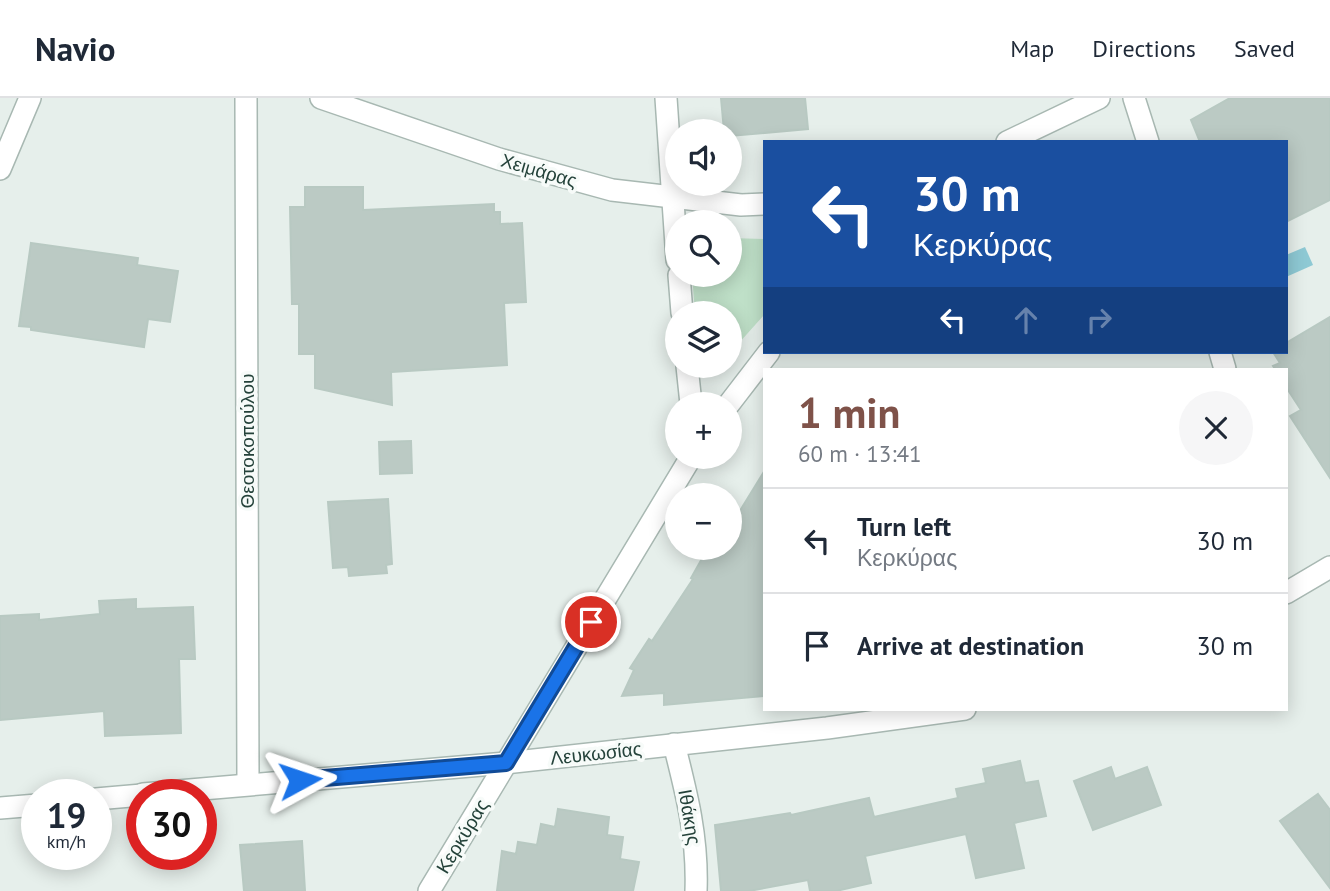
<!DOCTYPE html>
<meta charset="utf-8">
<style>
:root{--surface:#fff;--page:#f6f6f7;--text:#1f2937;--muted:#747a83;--line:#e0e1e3;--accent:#7f5249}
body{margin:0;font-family:"PT Sans",sans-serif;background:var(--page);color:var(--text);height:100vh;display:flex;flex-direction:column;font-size:26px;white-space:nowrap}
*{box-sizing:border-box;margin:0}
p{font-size:23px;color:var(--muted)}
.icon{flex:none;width:38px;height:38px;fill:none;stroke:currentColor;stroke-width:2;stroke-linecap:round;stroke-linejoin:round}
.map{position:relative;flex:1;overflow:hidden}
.sheet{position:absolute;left:763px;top:270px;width:525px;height:343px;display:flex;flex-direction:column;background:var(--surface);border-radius:0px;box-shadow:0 4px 18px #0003}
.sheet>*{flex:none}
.guide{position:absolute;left:763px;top:42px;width:525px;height:214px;border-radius:0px;box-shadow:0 4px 18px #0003;background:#1a4fa0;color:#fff;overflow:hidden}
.tools{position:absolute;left:665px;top:21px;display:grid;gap:14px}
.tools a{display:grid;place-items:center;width:77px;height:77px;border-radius:50%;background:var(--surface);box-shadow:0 4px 18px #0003;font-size:35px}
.speed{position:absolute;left:21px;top:681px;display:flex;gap:14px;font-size:35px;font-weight:700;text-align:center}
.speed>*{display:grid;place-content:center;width:91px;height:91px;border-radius:50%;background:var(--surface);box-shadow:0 4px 18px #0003;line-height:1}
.speed small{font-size:18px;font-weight:400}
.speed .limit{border:10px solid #d22;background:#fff;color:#111}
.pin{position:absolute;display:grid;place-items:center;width:60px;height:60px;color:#fff;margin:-30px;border:4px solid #fff;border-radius:50%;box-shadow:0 2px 7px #0007}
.me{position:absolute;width:77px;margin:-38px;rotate:85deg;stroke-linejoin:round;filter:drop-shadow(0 0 5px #0008)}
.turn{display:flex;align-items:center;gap:24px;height:147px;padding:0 35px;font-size:32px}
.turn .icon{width:91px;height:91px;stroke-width:2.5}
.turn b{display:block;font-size:49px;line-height:60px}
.lanes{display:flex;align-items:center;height:66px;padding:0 35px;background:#0003;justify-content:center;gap:35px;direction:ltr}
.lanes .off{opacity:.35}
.round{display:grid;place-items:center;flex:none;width:74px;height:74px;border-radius:37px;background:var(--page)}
.headline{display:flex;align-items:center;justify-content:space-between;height:119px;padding:0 35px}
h1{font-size:42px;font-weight:800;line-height:52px;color:var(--accent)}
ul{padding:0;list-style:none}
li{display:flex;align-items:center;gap:21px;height:105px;padding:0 35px;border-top:2px solid var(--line)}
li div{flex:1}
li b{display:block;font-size:26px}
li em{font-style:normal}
header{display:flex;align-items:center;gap:42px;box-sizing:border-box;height:98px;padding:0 35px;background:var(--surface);border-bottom:2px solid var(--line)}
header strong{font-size:33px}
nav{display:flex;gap:38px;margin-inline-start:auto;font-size:24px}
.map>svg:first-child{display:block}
</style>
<header>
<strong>Navio</strong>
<nav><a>Map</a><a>Directions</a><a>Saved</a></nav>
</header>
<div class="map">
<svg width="1330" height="793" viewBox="0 0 1330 793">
<rect width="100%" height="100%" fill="#e6efeb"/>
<path fill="#bfe0c8" d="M 730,140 L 765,141 L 765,216 L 730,255 L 730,215 L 695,215 L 692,177 L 730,177 Z"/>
<path fill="#8ec9d4" d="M 1305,149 L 1313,167 L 1286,179 L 1286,157 Z"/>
<g fill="#bbcac4" stroke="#b8c9c2" stroke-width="2">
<path d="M 721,0 L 805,0 L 808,31 L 730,38 L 730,33 L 724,33 Z"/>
<path d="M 1230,0 L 1330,0 L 1330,102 L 1286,124 L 1286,44 L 1200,44 L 1191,22 Z"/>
<path d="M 305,89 L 363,89 L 363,112 L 494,106 L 494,114 L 500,114 L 500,126 L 522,125 L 526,204 L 504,205 L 507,267 L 391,274 L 392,307 L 315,290 L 315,256 L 299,256 L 299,206 L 292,206 L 290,109 L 305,109 Z"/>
<path d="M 31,145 L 138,160 L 137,167 L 178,173 L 170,224 L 148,221 L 144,249 L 31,232 L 31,229 L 19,228 Z"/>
<path d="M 1330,219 L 1330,380 L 1290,318 L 1301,312 L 1286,289 L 1286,271 L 1275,271 L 1273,268 L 1280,265 L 1273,254 L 1286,254 L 1286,245 Z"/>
<path d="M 411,343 L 412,375 L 380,376 L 379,344 Z"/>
<path d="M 765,372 L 765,598 L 664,607 L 664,595 L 622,598 L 634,572 L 630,570 L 649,541 L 652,543 L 693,481 L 691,480 L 708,450 L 730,450 L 730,429 Z"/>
<path d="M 388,401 L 392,466 L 386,467 L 387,475 L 349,478 L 348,469 L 333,470 L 328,404 Z"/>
<path d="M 136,501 L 136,511 L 193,509 L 195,561 L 179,561 L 181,635 L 105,638 L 104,613 L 0,622 L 0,518 L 39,516 L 39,522 L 100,516 L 99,503 Z"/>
<path d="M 1020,663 L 1025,685 L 1038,683 L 1046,718 L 1014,725 L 1024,770 L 976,780 L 966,736 L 865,758 L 871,785 L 836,793 L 810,793 L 808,782 L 749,793 L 721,793 L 715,727 L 790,715 L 791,717 L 869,700 L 874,719 L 958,700 L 956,691 L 986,685 L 983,671 Z"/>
<path d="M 1111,669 L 1115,681 L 1147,669 L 1161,707 L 1093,732 L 1074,683 Z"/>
<path d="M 1318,696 L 1330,712 L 1330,790 L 1280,723 Z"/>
<path d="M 558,711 L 609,719 L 607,737 L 623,739 L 620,761 L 639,764 L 633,793 L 497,793 L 502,753 L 516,756 L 518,744 L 537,747 L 541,726 L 555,729 Z"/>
<path d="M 302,743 L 305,793 L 244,793 L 240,747 Z"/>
</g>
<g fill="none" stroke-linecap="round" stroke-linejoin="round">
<g stroke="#a8b8b2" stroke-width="24">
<g id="street">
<path d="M 246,0 L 248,686"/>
<path d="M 321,0 L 499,61 L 612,92 L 741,107 L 765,106"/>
<path d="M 666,0 L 677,162"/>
<path d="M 1134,0 L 1148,44"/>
<path d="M 1007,44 L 1099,0"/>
<path d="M 0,71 L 30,0"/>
<path d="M 679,177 L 682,215"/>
<path d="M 1220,254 L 1225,271"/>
<path d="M 687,268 L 691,306"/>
<path d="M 729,306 L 769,254"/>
<path d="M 1286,495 L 1330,469"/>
<path d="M 674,646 C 687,697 698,740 696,793"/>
<path d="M 143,696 L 506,665 L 827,630 L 965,611"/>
<path d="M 96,701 L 142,697"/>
<path d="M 0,710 L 37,707"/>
<path d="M 429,793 L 691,359"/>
</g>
</g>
<use href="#street" stroke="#fff" stroke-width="21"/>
</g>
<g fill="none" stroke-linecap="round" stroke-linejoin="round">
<g stroke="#114b97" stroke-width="18">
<path id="route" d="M 300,682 L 506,665 L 591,524"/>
</g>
<use href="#route" stroke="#1a73e8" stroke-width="12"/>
</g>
<g text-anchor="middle" stroke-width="7" stroke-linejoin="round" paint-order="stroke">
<g font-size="19" fill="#24423a" stroke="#f7fbf9">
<text transform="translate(539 72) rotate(16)" y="7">Χειμάρας</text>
<text transform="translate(247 343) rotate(-90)" y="7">Θεοτοκοπούλου</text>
<text transform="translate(596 655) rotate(-6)" y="7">Λευκωσίας</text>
<text transform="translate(690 719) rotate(80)" y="7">Ιθάκης</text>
<text transform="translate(462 738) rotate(-59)" y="7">Κερκύρας</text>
</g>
</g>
</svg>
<div class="tools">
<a><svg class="icon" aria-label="sound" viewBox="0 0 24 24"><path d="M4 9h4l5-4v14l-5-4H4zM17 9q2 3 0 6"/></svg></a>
<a><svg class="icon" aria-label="search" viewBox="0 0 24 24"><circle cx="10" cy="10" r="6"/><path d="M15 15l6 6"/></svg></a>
<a><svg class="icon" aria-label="layers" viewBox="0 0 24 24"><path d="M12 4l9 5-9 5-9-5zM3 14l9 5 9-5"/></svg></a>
<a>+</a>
<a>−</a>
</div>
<div class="speed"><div>19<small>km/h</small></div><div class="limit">30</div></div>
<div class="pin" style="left:591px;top:524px;background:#d93025"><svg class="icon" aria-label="arrive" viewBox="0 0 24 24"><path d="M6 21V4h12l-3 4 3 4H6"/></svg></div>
<svg class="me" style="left:300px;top:682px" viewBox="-20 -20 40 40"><path d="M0-17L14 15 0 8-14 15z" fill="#1a73e8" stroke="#fff" stroke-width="4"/></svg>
<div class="guide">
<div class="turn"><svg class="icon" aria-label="left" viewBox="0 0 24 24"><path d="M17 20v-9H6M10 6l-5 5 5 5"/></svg><div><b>30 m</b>Κερκύρας</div></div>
<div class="lanes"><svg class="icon" aria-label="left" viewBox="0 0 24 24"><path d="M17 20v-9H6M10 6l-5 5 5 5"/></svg><svg class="icon off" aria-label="ahead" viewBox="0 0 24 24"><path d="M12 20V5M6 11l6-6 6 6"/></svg><svg class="icon off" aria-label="right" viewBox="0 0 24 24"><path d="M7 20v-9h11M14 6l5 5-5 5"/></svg></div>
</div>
<section class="sheet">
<div class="headline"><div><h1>1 min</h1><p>60 m · 13:41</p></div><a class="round"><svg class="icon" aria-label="close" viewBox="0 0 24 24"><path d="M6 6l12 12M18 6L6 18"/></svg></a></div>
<ul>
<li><svg class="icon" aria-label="left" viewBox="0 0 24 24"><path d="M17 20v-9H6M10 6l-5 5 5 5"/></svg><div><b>Turn left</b><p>Κερκύρας</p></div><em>30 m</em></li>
<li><svg class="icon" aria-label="arrive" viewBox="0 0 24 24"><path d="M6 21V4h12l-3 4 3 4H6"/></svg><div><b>Arrive at destination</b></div><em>30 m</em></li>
</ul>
</section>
</div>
